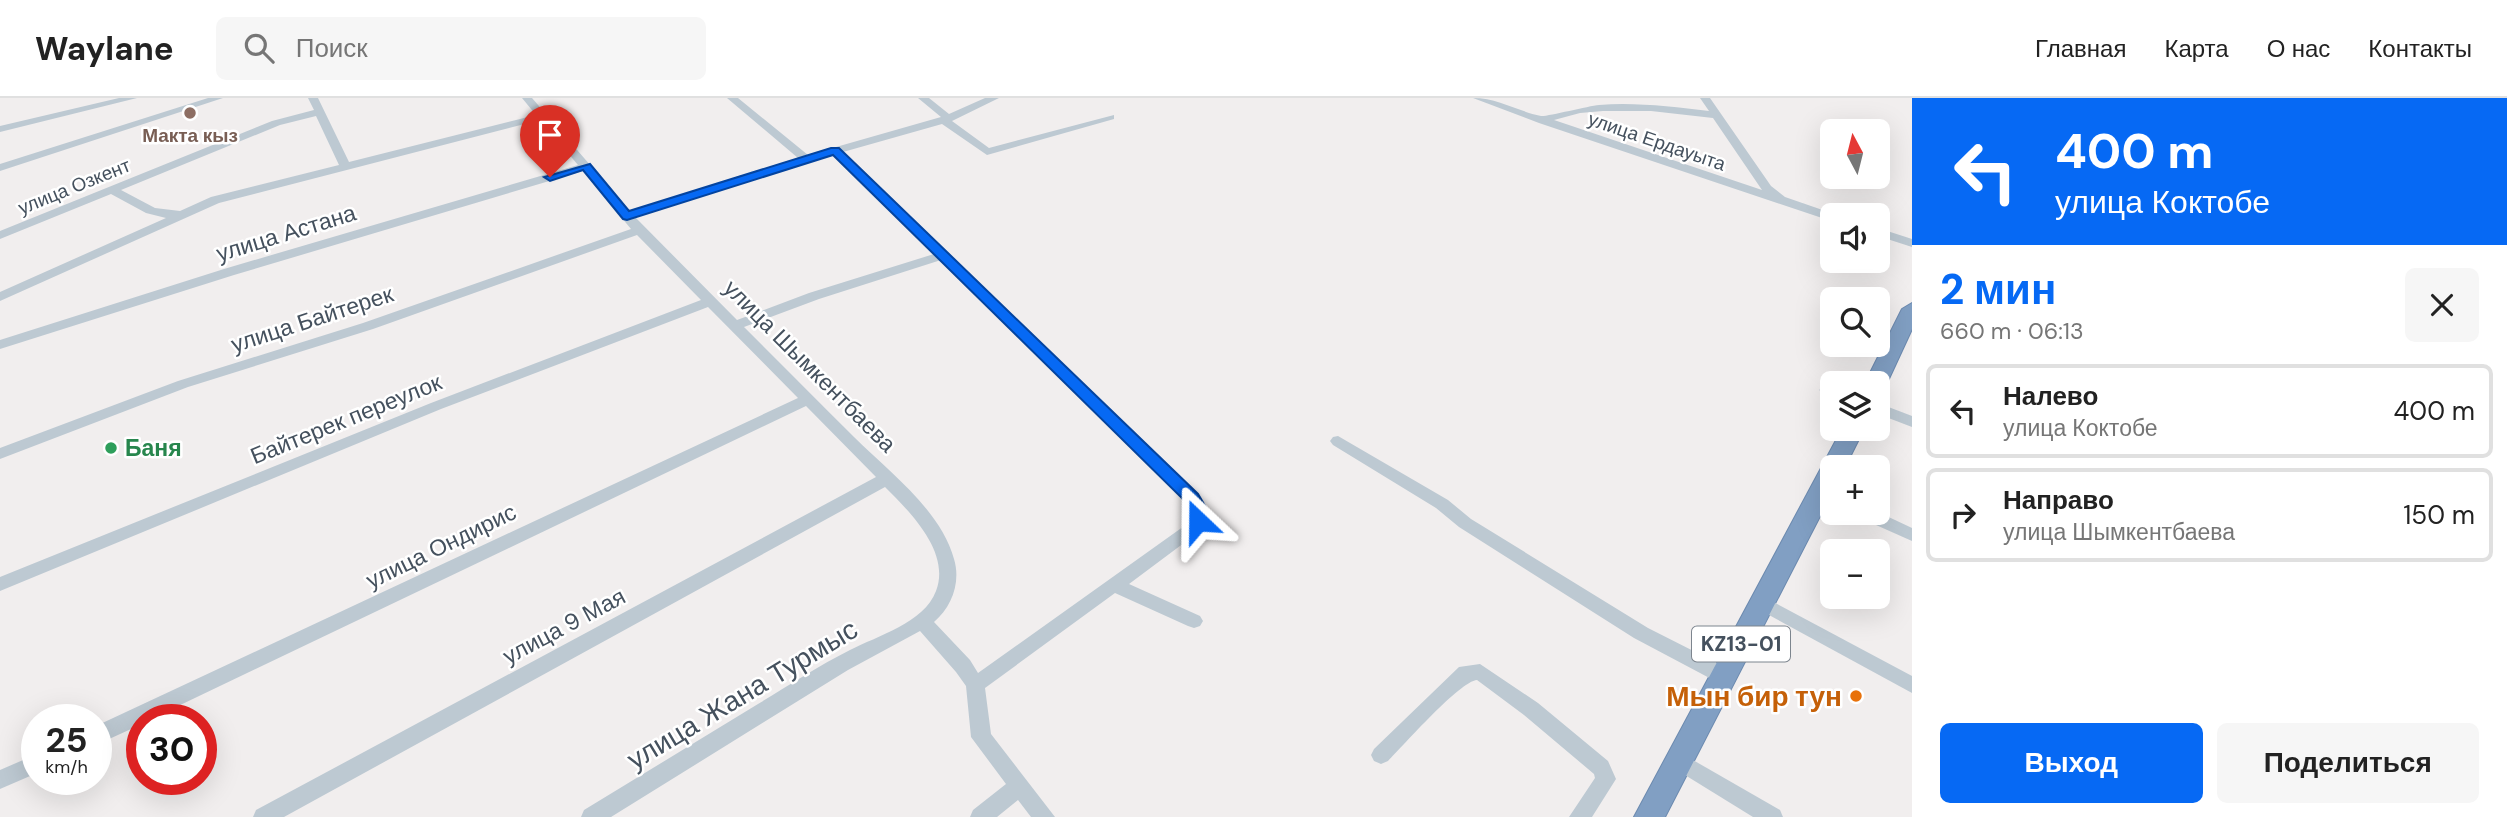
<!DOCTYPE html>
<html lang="ru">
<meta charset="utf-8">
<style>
:root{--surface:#fff;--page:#f6f6f6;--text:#222;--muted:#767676;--line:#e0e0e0;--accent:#0669f4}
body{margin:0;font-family:"DM Sans",sans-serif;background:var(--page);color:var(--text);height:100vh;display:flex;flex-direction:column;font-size:26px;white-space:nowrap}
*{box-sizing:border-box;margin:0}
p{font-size:23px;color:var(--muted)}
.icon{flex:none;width:38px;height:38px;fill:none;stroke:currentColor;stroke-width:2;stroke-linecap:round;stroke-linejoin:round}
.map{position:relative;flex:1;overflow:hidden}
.details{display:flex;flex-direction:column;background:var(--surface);width:595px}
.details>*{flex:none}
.hud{background:#0669f4;color:#fff;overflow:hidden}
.needle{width:46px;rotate:353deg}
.controls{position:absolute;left:1820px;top:21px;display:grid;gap:14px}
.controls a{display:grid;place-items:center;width:70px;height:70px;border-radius:10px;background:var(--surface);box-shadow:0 7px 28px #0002;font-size:35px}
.speed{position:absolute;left:21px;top:606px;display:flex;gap:14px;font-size:35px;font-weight:700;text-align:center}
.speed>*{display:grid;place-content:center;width:91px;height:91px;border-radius:50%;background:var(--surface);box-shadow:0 7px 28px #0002;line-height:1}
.speed small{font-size:18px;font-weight:400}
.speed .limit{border:10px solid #d22;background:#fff;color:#111}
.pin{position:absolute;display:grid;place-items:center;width:60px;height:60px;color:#fff;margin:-72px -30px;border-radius:50% 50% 50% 0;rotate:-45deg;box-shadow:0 0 7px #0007}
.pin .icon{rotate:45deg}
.me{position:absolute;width:77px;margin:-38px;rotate:337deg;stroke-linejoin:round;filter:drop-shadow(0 0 5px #0008)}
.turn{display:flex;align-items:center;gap:24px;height:147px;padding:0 28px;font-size:32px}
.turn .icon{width:91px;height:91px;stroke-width:2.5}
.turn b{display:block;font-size:49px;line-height:60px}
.round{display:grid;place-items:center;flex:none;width:74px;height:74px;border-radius:10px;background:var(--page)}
.head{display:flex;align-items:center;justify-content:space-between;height:119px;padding:0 28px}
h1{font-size:42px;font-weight:800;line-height:52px;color:var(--accent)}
.button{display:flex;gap:14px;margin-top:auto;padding:14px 28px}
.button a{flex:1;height:80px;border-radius:10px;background:var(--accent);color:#fff;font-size:28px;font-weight:800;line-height:80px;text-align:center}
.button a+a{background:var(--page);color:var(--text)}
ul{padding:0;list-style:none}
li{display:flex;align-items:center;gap:21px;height:94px;margin:0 14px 10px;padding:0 14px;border:4px solid var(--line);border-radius:10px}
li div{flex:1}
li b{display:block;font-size:26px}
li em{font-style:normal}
header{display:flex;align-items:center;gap:42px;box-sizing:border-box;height:98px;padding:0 35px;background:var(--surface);border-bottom:2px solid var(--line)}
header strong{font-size:33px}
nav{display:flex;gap:38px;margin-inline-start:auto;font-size:24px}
.search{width:490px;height:63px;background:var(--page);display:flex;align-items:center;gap:18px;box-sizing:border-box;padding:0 24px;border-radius:10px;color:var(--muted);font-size:26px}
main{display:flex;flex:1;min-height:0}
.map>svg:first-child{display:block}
</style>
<header>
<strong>Waylane</strong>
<div class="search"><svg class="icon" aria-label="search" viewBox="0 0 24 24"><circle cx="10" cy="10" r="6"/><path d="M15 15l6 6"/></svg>Поиск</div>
<nav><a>Главная</a><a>Карта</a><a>О нас</a><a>Контакты</a></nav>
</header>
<main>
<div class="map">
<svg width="1912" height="719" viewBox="0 0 1912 719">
<rect width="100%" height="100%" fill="#f1eeee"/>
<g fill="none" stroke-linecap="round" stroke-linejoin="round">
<g stroke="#6c8aaf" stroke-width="2">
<g id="highway">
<path d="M 1912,205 L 1912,231 L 1887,285 L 1878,291 L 1878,285 L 1865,285 L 1902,211 Z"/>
<path d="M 1842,331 L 1864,331 L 1845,369 L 1832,369 L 1832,395 L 1665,719 L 1634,719 Z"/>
</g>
</g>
<g fill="#bdc9d2" fill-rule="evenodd">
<path d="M 119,0 L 137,0 L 0,34 L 0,28 Z"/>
<path d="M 208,0 L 223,0 L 0,73 L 0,66 Z"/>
<path d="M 308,0 L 318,0 L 349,64 L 536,17 L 522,0 L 532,0 L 630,113 L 798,60 L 727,0 L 738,0 L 808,57 L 941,19 L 918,0 L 929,0 L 949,16 L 985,0 L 999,0 L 952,23 L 989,50 L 1114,17 L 1114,21 L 987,57 L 942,26 L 843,54 L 1198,396 L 1207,413 L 1200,433 L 1129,486 L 1200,518 L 1203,523 L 1200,528 L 1194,530 L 1188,528 L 1115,495 L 985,590 L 991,636 L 1055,719 L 1031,719 L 1018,702 L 997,719 L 970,719 L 973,712 L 1006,686 L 971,639 L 966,588 L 956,574 L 920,533 L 848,572 L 611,719 L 581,719 L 584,712 C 642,677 700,641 758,606 C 788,588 818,568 850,552 C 877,538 924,525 936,493 C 951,454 910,414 885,389 L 284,719 L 253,719 L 256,712 L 876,379 L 806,308 L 151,621 L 142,621 L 142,626 L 96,647 L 96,628 L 798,300 L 708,209 L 441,311 L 0,493 L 0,479 L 431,305 L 701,202 L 637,137 L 373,231 L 188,289 L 0,361 L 0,350 L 178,283 L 363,225 L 631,131 L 583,73 L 234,177 L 0,251 L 0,242 L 224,171 L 578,67 L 540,22 L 219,105 L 0,203 L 0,194 L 166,120 L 146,115 L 111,96 L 0,141 L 0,133 L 272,23 L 314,12 ZM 316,18 L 339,67 L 211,99 L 180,113 L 155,110 L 121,92 L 280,27 ZM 833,57 L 934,156 L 809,195 L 737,222 L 635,119 ZM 941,162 L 1186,404 L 1191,413 L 1187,426 L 978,575 L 970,562 L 934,524 C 952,509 961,484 954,461 C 940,411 889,374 854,339 C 817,302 781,266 744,229 L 819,201 Z"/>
<path d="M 1473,0 C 1498,0 1517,13 1541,18 C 1546,19 1588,8 1599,7 C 1636,4 1673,9 1709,13 L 1700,0 L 1710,0 L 1771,88 L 1785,99 L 1837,117 L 1832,117 L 1832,123 L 1828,122 L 1539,25 ZM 1603,13 L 1651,13 L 1713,20 L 1762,92 L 1554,22 L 1580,15 Z"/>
<path d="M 1878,130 L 1912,141 L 1912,149 L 1878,138 Z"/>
<path d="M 1826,287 L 1832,289 L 1832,300 L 1819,292 Z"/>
<path d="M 1878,305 L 1912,318 L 1912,329 L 1878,316 Z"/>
<path d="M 1338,338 L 1448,402 L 1471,421 L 1648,530 L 1731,572 L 1734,578 L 1731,584 L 1724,586 L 1717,584 L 1634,540 L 1459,429 L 1436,410 L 1333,347 L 1330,343 L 1333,339 Z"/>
<path d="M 1878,414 L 1912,430 L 1912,443 L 1858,419 L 1856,415 Z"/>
<path d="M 1764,499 L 1912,578 L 1912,595 L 1758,511 L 1755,506 L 1758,501 Z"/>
<path d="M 1480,566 L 1538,605 L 1608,663 L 1616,681 L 1592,719 L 1569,719 L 1595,680 L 1594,676 L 1524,617 L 1477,582 C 1460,583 1403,648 1388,663 L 1381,666 L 1374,663 L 1371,657 L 1374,651 L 1459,569 Z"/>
<path d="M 1679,654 L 1780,712 L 1783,719 L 1753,719 L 1672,669 L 1669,663 L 1672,657 Z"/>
<path d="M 37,656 L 37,675 L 0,691 L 0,672 Z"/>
</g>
<use href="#highway" fill="#819fc3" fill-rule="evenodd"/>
</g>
<path fill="#0669f4" stroke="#04449f" stroke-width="2" d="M 831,50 L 839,50 L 1198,396 L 1208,413 L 1204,427 L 1192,427 L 1191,413 L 1186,404 L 833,57 L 627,122 L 623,121 L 583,72 L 550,83 L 544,79 L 590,66 L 629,113 Z"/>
<circle fill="#8d6e63" stroke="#fff" stroke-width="2.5" cx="190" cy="15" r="7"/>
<circle fill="#2e9e5b" stroke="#fff" stroke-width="2.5" cx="111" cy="350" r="7"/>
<circle fill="#e8710a" stroke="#fff" stroke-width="2.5" cx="1856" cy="598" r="7"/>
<g text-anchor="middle" stroke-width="5" stroke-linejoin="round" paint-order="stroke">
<g font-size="19" font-weight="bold" fill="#785e54" stroke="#fff">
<text x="190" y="44">Макта кыз</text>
</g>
<g font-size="19" fill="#45515e" stroke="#fff">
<text transform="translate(1657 43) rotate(19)" y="7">улица Ердауыта</text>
<text transform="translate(74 88) rotate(-22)" y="7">улица Озкент</text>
</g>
<rect fill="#fff" stroke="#7d858e" stroke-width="2" x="1692" y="528.5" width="98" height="35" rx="5"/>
<g font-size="21" font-weight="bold" fill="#45515e">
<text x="1741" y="553">KZ13-01</text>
</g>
<g font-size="23" fill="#45515e" stroke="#fff">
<text transform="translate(286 135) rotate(-17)" y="8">улица Астана</text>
<text transform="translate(312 221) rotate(-18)" y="8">улица Байтерек</text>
<text transform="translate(810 268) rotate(45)" y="8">улица Шымкентбаева</text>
<text transform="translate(346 321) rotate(-22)" y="8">Байтерек переулок</text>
<text transform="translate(441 448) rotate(-26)" y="8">улица Ондирис</text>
<text transform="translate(564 528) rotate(-28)" y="8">улица 9 Мая</text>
</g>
<g font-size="23" font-weight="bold" fill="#27864d" stroke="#fff" text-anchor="start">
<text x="125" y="358">Баня</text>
</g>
<g font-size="28" fill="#45515e" stroke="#fff">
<text transform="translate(742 596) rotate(-31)" y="10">улица Жана Турмыс</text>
</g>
<g font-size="28" font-weight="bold" fill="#c56008" stroke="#fff" text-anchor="end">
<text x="1842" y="608">Мын бир тун</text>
</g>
</g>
</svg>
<div class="controls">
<a><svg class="needle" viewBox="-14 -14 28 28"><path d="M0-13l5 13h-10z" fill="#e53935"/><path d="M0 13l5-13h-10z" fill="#767676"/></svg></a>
<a><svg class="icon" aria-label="sound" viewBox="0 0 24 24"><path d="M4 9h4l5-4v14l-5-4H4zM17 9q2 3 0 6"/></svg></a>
<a><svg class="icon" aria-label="search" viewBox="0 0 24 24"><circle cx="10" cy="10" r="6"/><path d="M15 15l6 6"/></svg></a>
<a><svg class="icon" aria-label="layers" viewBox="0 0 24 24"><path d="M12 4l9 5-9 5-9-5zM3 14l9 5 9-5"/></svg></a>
<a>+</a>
<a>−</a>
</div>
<div class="speed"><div>25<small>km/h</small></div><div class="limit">30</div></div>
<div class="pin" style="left:550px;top:79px;background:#d93025"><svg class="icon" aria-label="arrive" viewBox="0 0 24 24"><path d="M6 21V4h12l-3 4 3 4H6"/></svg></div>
<svg class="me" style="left:1198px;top:423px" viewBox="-20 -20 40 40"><path d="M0-17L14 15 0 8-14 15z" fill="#0669f4" stroke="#fff" stroke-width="4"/></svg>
</div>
<section class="details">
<div class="hud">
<div class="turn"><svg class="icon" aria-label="left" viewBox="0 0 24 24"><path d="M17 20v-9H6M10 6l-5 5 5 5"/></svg><div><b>400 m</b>улица Коктобе</div></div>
</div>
<div class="head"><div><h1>2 мин</h1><p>660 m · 06:13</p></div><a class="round"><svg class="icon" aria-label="close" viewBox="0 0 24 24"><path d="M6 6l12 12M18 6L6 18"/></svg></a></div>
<ul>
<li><svg class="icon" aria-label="left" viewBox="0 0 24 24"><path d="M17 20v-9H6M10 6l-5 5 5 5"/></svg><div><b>Налево</b><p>улица Коктобе</p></div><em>400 m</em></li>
<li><svg class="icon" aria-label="right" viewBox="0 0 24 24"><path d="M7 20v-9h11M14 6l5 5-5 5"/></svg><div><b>Направо</b><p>улица Шымкентбаева</p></div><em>150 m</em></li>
</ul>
<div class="button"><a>Выход</a><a>Поделиться</a></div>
</section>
</main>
